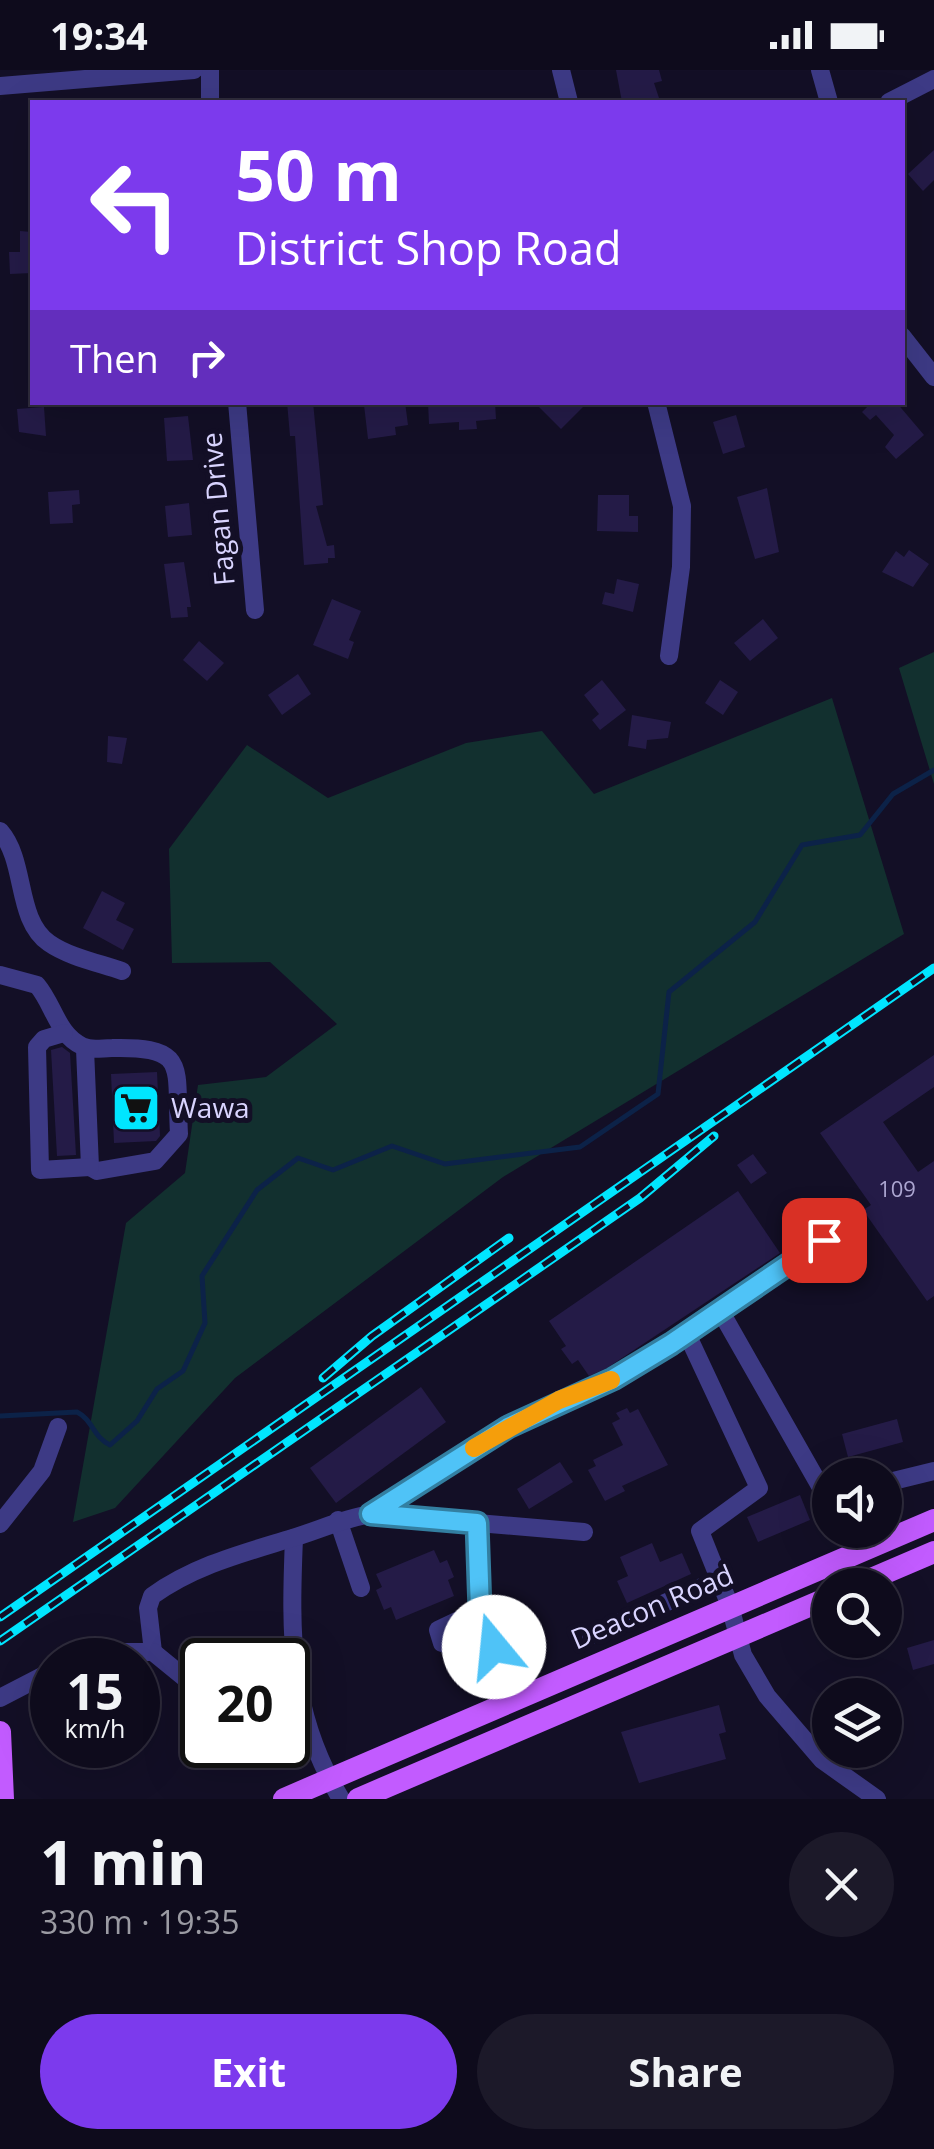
<!DOCTYPE html>
<meta charset="utf-8">
<style>
:root{--surface:#0e0b1c;--page:#1c1929;--text:#f1f3f6;--muted:#9b9ba3;--line:#2e2b3b;--accent:#7c3aed}
body{margin:0;font-family:"Open Sans",sans-serif;background:var(--page);color:var(--text);height:100vh;display:flex;flex-direction:column;font-size:38px;white-space:nowrap}
*{box-sizing:border-box;margin:0}
p{font-size:32px;color:var(--muted)}
.icon{flex:none;width:55px;height:55px;fill:none;stroke:currentColor;stroke-width:2;stroke-linecap:round;stroke-linejoin:round}
.map{position:relative;height:1729px;overflow:hidden}
.panel{display:flex;flex-direction:column;background:var(--surface);flex:1}
.panel>*{flex:none}
.top-card{position:absolute;left:30px;top:30px;width:875px;height:305px;border-radius:0px;box-shadow:0 10px 40px #0002,0 0 0 2px var(--line);background:#7c3aed;color:#fff;overflow:hidden}
.fabs{position:absolute;left:812px;top:1388px;display:grid;gap:20px}
.fabs a{display:grid;place-items:center;width:90px;height:90px;border-radius:50%;background:var(--surface);box-shadow:0 10px 40px #0002,0 0 0 2px var(--line);font-size:50px}
.speed{position:absolute;left:30px;top:1568px;display:flex;gap:20px;font-size:50px;font-weight:700;text-align:center}
.speed>*{display:grid;place-content:center;width:130px;height:130px;border-radius:50%;background:var(--surface);box-shadow:0 10px 40px #0002,0 0 0 2px var(--line);line-height:1}
.speed small{font-size:25px;font-weight:400}
.speed .limit{border:5px solid #111;border-radius:15px;background:#fff;color:#111}
.pin{position:absolute;display:grid;place-items:center;width:85px;height:85px;color:#fff;margin:-42px;border-radius:20px;box-shadow:0 5px 15px #0006}
.me{position:absolute;width:110px;margin:-55px;rotate:343deg;stroke-linejoin:round;filter:drop-shadow(0 0 8px #0008)}
.turn{display:flex;align-items:center;gap:35px;height:210px;padding:0 40px;font-size:45px}
.turn .icon{width:130px;height:130px;stroke-width:2.5}
.turn b{display:block;font-size:70px;line-height:85px}
.then{display:flex;align-items:center;height:95px;padding:0 40px;background:#0003;gap:20px;font-size:38px}
.round{display:grid;place-items:center;flex:none;width:105px;height:105px;border-radius:52px;background:var(--page)}
.head{display:flex;align-items:center;justify-content:space-between;height:170px;padding:0 40px}
h1{font-size:60px;font-weight:700;line-height:75px}
.action{display:flex;gap:20px;margin-top:auto;padding:20px 40px}
.action a{flex:1;height:115px;border-radius:60px;background:var(--accent);color:#fff;font-size:40px;font-weight:700;line-height:115px;text-align:center}
.action a+a{background:var(--page);color:var(--text)}
.status{display:flex;justify-content:space-between;align-items:center;height:70px;padding:0 50px;background:var(--surface);direction:ltr}
.status svg{height:28px;fill:currentColor}
.map>svg:first-child{display:block}
</style>
<div class="status"><b>19:34</b><svg viewBox="0 0 49 12"><path d="M0 12V9h3v3zM5 12V6h3v6zM10 12V3h3v9zM15 12V0h3v12zM26 1h20v11H26zM47 4h2v5h-2z"/></svg></div>
<div class="map">
<svg width="934" height="1729" viewBox="0 0 934 1729">
<rect width="100%" height="100%" fill="#130f26"/>
<g fill="#12302f">
<path d="M 934,582 L 934,714 L 899,598 Z"/>
<path d="M 832,628 L 904,864 L 503,1107 L 235,1308 L 115,1438 L 73,1452 L 126,1153 L 185,1103 L 198,1015 L 266,1007 L 337,954 L 270,892 L 172,893 L 169,779 L 247,675 L 328,728 L 466,673 L 542,661 L 594,724 Z"/>
</g>
<g fill="none" stroke-linecap="round" stroke-linejoin="round">
<path stroke="#0c2248" stroke-width="5" d="M 0,1346 L 77,1342 C 93,1350 93,1367 110,1375 L 137,1351 L 157,1319 L 183,1301 L 205,1253 L 202,1206 L 257,1120 L 298,1088 L 333,1100 L 392,1076 L 445,1094 L 580,1077 L 658,1024 L 669,922 L 755,852 L 802,775 L 860,765 L 893,724 L 934,700"/>
</g>
<g fill="#241b47">
<path d="M 616,0 L 659,0 L 662,11 L 654,13 L 659,28 L 622,32 Z"/>
<path d="M 934,80 L 934,110 L 923,121 L 908,104 Z"/>
<path d="M 20,161 L 32,162 L 32,203 L 10,204 L 9,182 L 20,182 Z"/>
<path d="M 287,332 L 313,332 L 323,435 L 316,436 L 327,476 L 334,475 L 335,488 L 328,488 L 328,493 L 304,495 L 295,366 L 290,366 Z"/>
<path d="M 405,332 L 408,355 L 395,357 L 396,365 L 368,369 L 364,335 Z"/>
<path d="M 428,332 L 495,332 L 496,349 L 476,351 L 477,359 L 459,360 L 459,352 L 429,354 Z"/>
<path d="M 534,332 L 588,332 L 561,359 Z"/>
<path d="M 865,332 L 896,332 L 924,365 L 896,389 L 885,377 L 894,365 L 876,345 L 870,350 L 862,342 L 868,336 Z"/>
<path d="M 44,337 L 46,366 L 19,362 L 17,339 Z"/>
<path d="M 736,345 L 745,377 L 723,384 L 713,352 Z"/>
<path d="M 188,346 L 193,390 L 167,391 L 164,348 Z"/>
<path d="M 767,418 L 779,482 L 755,489 L 737,427 Z"/>
<path d="M 79,420 L 80,434 L 72,435 L 73,453 L 50,454 L 48,422 Z"/>
<path d="M 598,425 L 629,425 L 629,446 L 638,446 L 638,462 L 597,461 Z"/>
<path d="M 189,433 L 192,465 L 168,467 L 165,436 Z"/>
<path d="M 909,480 L 929,494 L 913,517 L 882,502 L 896,481 L 904,487 Z"/>
<path d="M 184,492 L 191,537 L 187,537 L 188,547 L 171,548 L 164,494 Z"/>
<path d="M 617,509 L 639,514 L 633,542 L 602,534 L 605,522 L 614,524 Z"/>
<path d="M 332,529 L 361,541 L 349,570 L 354,572 L 348,589 L 313,575 Z"/>
<path d="M 763,549 L 778,568 L 750,591 L 734,573 Z"/>
<path d="M 199,571 L 224,593 L 207,611 L 183,590 Z"/>
<path d="M 298,604 L 311,624 L 282,645 L 268,625 Z"/>
<path d="M 602,610 L 626,640 L 600,660 L 592,650 L 599,644 L 584,625 Z"/>
<path d="M 720,610 L 738,622 L 723,645 L 705,633 Z"/>
<path d="M 632,645 L 671,652 L 668,668 L 647,670 L 646,679 L 628,676 Z"/>
<path d="M 108,666 L 127,668 L 122,694 L 107,692 Z"/>
<path d="M 102,821 L 125,833 L 116,850 L 134,859 L 123,880 L 83,858 Z"/>
<path d="M 62,977 L 70,983 L 76,1085 L 57,1086 L 51,980 Z"/>
<path d="M 934,985 L 934,1017 L 883,1052 L 918,1102 L 934,1091 L 934,1226 L 927,1231 L 863,1140 L 871,1135 L 820,1063 Z"/>
<path d="M 157,1002 L 160,1066 L 156,1071 L 114,1073 L 111,1004 Z"/>
<path d="M 753,1084 L 767,1103 L 751,1114 L 737,1095 Z"/>
<path d="M 738,1121 L 780,1183 L 607,1298 L 589,1306 L 578,1290 L 572,1294 L 561,1279 L 566,1276 L 549,1251 Z"/>
<path d="M 421,1317 L 446,1352 L 336,1433 L 310,1398 Z"/>
<path d="M 627,1338 L 630,1343 L 638,1339 L 668,1395 L 622,1416 L 625,1421 L 605,1431 L 588,1400 L 596,1396 L 593,1390 L 623,1375 L 612,1353 L 620,1349 L 616,1343 Z"/>
<path d="M 897,1349 L 903,1372 L 848,1387 L 842,1364 Z"/>
<path d="M 560,1392 L 573,1412 L 529,1439 L 517,1419 Z"/>
<path d="M 800,1425 L 810,1450 L 758,1472 L 747,1447 Z"/>
<path d="M 652,1473 L 660,1492 L 682,1483 L 691,1504 L 627,1533 L 617,1511 L 628,1506 L 620,1487 Z"/>
<path d="M 434,1480 L 440,1493 L 447,1490 L 454,1507 L 448,1510 L 454,1526 L 396,1550 L 391,1537 L 384,1540 L 376,1520 L 382,1517 L 376,1504 Z"/>
<path d="M 934,1570 L 934,1594 L 913,1600 L 907,1578 Z"/>
<path d="M 719,1635 L 726,1662 L 719,1664 L 726,1689 L 639,1713 L 621,1662 Z"/>
</g>
<g fill="none" stroke-linecap="round" stroke-linejoin="round">
<g stroke="#3d3a85" stroke-width="18">
<path d="M 210,0 L 210,32"/>
<path d="M 561,0 L 569,32"/>
<path d="M 820,0 L 829,32"/>
<path d="M 0,16 L 194,0"/>
<path d="M 889,32 L 934,9"/>
<path d="M 902,266 L 934,307"/>
<path d="M 237,332 L 255,540"/>
<path d="M 656,332 L 682,436 L 681,497 L 669,586"/>
<path d="M 0,761 C 27,792 15,849 49,873 C 69,887 99,893 122,901"/>
<path d="M 0,905 L 37,915 C 54,935 57,964 82,976 C 90,981 102,978 112,978 C 190,976 175,997 179,1064 L 155,1091 L 97,1101 L 90,1097 L 85,979"/>
<path d="M 64,963 L 44,969 L 37,977 L 40,1100 L 90,1097"/>
<path d="M 721,1242 L 820,1416 L 830,1425"/>
<path d="M 687,1264 L 759,1418 L 700,1461 L 730,1536 L 743,1585 L 767,1626 L 822,1690 L 877,1729"/>
<path d="M 885,1413 L 934,1401"/>
<path d="M 371,1444 L 508,1357 L 613,1309 L 671,1274 L 824,1169"/>
<path d="M 338,1450 L 361,1518"/>
<path d="M 477,1453 L 480,1540 L 494,1577 L 474,1583 L 442,1573 L 438,1560 L 480,1540"/>
<path d="M 0,1454 L 42,1401 L 58,1357"/>
<path d="M 294,1468 C 290,1566 289,1643 341,1729"/>
<path d="M 591,1565 L 720,1509"/>
<path d="M 153,1582 L 148,1538 L 152,1526 C 194,1496 240,1484 289,1469 C 317,1461 341,1449 371,1444 L 584,1462"/>
<path d="M 80,1590 L 99,1582 L 153,1582 L 202,1622"/>
<path d="M 0,1628 L 52,1601"/>
</g>
<g stroke="#c25bff" stroke-width="22">
<path d="M 857,1515 L 934,1482"/>
<path d="M 0,1662 L 3,1729"/>
<path d="M 284,1729 L 934,1450"/>
<path d="M 358,1729 L 830,1527"/>
</g>
<g stroke="#00e5ff" stroke-width="9">
<g id="rail">
<path d="M 323,1308 L 372,1266 L 509,1168"/>
<path d="M 0,1547 L 934,898"/>
<path d="M 0,1571 L 640,1128 L 714,1066"/>
</g>
</g>
<use href="#rail" stroke="#130f26" stroke-width="5" stroke-dasharray="15" stroke-linecap="butt"/>
</g>
<g fill="none" stroke-linecap="round" stroke-linejoin="round">
<g stroke="#337fa1" stroke-width="25">
<path id="route" d="M 494,1577 L 480,1540 L 477,1453 L 371,1444 L 508,1357 L 613,1309 L 671,1274 L 824,1170"/>
</g>
<use href="#route" stroke="#4fc3f7" stroke-width="18"/>
<path stroke="#f59e0b" stroke-width="18" d="M 474,1378 L 559,1330 L 611,1310"/>
</g>
<defs>
<g id="supermarket-square" transform="scale(2.5)"><rect x="-9" y="-9" width="18" height="18" rx="4" fill="#00e5ff" stroke="#130f26"/><path d="M-6-5.5h2.5l.6 2H6L4.5 2H-2.5L-4.4-4H-6ZM-1.5 3.2a1.3 1.3 0 1 0 .1 0ZM3 3.2a1.3 1.3 0 1 0 .1 0Z" fill="#111"/></g>
</defs>
<g fill-rule="evenodd">
<use href="#supermarket-square" x="136" y="1038"/>
</g>
<g text-anchor="middle" stroke-width="10" stroke-linejoin="round" paint-order="stroke">
<g font-size="22" fill="#aca6d1">
<text x="897" y="1127">109</text>
</g>
<g font-size="28" fill="#d9d4ff" stroke="#130f26">
<text transform="translate(218 439) rotate(-95)" y="10">Fagan Drive</text>
<text transform="translate(652 1537) rotate(-23)" y="10">Deacon Road</text>
</g>
<g font-size="28" fill="#d9d4ff" stroke="#130f26" text-anchor="start">
<text x="171" y="1048">Wawa</text>
</g>
</g>
</svg>
<div class="fabs">
<a><svg class="icon" aria-label="sound" viewBox="0 0 24 24"><path d="M4 9h4l5-4v14l-5-4H4zM17 9q2 3 0 6"/></svg></a>
<a><svg class="icon" aria-label="search" viewBox="0 0 24 24"><circle cx="10" cy="10" r="6"/><path d="M15 15l6 6"/></svg></a>
<a><svg class="icon" aria-label="layers" viewBox="0 0 24 24"><path d="M12 4l9 5-9 5-9-5zM3 14l9 5 9-5"/></svg></a>
</div>
<div class="speed"><div>15<small>km/h</small></div><div class="limit">20</div></div>
<div class="pin" style="left:824px;top:1170px;background:#d93025"><svg class="icon" aria-label="arrive" viewBox="0 0 24 24"><path d="M6 21V4h12l-3 4 3 4H6"/></svg></div>
<svg class="me" style="left:494px;top:1577px" viewBox="-20 -20 40 40"><circle r="19" fill="#fff"/><path d="M0-13L10 11 0 6-10 11z" fill="#4fc3f7"/></svg>
<div class="top-card">
<div class="turn"><svg class="icon" aria-label="left" viewBox="0 0 24 24"><path d="M17 20v-9H6M10 6l-5 5 5 5"/></svg><div><b>50 m</b>District Shop Road</div></div>
<div class="then">Then<svg class="icon" aria-label="right" viewBox="0 0 24 24"><path d="M7 20v-9h11M14 6l5 5-5 5"/></svg></div>
</div>
</div>
<section class="panel">
<div class="head"><div><h1>1 min</h1><p>330 m · 19:35</p></div><a class="round"><svg class="icon" aria-label="close" viewBox="0 0 24 24"><path d="M6 6l12 12M18 6L6 18"/></svg></a></div>
<div class="action"><a>Exit</a><a>Share</a></div>
</section>
